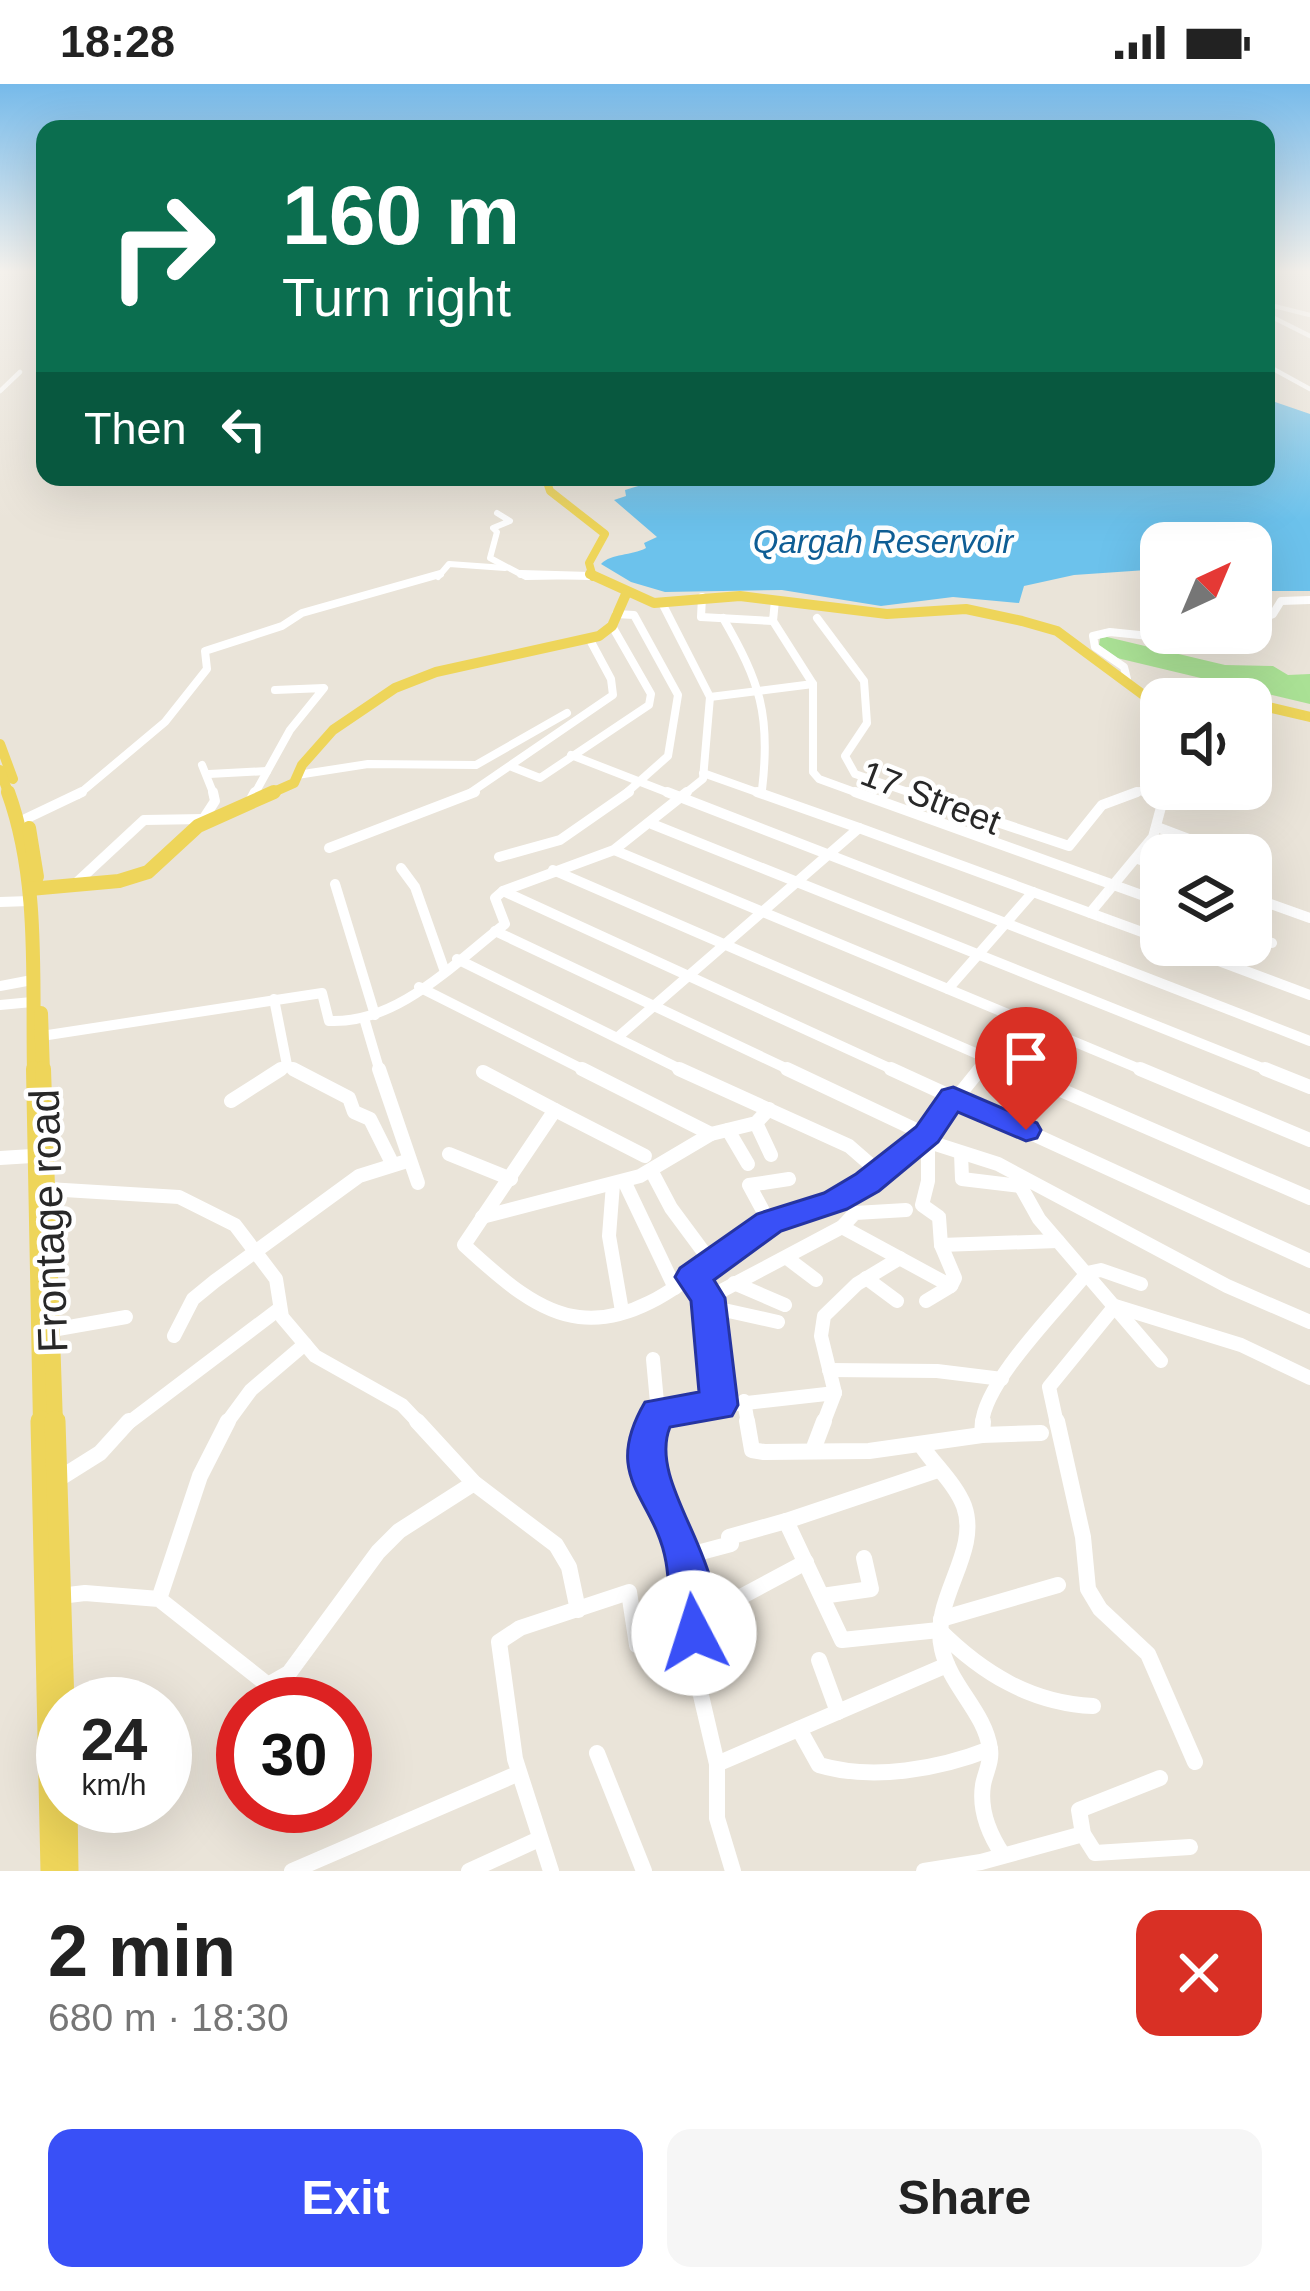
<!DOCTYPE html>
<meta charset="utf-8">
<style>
:root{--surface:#fff;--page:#f6f6f6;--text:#222;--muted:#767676;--accent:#3950f7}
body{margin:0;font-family:Arial,sans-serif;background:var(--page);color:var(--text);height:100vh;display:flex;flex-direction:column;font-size:45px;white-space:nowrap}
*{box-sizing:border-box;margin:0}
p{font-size:39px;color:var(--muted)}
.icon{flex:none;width:66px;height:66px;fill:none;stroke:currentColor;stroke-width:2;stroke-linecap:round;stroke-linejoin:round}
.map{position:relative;height:1787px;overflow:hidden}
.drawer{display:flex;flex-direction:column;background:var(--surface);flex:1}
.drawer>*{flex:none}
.top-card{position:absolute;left:36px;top:36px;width:1239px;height:366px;border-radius:24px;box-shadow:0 12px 48px #0002;background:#0b6e4f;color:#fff;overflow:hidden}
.needle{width:78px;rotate:44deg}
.buttons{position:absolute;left:1140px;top:438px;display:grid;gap:24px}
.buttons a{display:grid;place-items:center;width:132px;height:132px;border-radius:24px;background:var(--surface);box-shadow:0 12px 48px #0002;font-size:60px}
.speed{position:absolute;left:36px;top:1593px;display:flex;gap:24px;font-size:60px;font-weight:700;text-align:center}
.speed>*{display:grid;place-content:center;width:156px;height:156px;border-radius:50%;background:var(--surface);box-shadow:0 12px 48px #0002;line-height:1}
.speed small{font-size:30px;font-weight:400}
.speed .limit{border:18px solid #d22;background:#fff;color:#111}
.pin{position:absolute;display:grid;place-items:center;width:102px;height:102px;color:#fff;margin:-123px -51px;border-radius:50% 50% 50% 0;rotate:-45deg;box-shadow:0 0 12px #0007}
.pin .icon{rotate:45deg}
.me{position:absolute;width:132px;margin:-66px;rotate:355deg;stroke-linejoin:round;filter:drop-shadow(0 0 9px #0008)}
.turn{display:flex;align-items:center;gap:42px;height:252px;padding:0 48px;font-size:54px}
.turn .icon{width:156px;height:156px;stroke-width:2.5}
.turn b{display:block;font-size:84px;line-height:102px}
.then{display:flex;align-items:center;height:114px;padding:0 48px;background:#0003;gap:24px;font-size:45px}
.round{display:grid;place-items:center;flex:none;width:126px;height:126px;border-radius:24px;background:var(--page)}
.headline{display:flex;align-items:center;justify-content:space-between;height:204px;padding:0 48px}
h1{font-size:72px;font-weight:800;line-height:90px}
.primary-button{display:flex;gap:24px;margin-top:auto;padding:24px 48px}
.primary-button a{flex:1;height:138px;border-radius:24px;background:var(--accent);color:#fff;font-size:48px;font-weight:800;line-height:138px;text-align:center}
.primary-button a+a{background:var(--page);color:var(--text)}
.status{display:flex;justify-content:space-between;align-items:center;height:84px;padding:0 60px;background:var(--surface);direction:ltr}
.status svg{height:33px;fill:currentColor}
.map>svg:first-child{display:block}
</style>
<div class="status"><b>18:28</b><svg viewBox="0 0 49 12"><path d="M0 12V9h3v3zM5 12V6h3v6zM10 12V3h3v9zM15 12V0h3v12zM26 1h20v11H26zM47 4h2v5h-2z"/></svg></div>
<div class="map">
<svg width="1310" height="1787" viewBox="0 0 1310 1787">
<rect width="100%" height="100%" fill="#eae4d9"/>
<path fill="#aae195" d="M 1107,553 L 1225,581 L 1273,582 L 1288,591 L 1310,590 L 1310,620 L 1117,574 L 1099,561 L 1100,554 Z"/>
<path fill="#6cc2ec" d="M 1266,315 L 1310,330 L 1310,507 L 1265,507 L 1251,500 L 1251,459 L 1161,459 L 1161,485 L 1074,491 L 1024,502 L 1019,519 L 953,513 L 881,522 L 782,506 L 665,508 L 631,498 L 601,480 C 612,469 631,472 646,464 L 644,459 L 657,453 L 614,416 L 626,412 L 625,406 L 668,393 L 1266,393 Z"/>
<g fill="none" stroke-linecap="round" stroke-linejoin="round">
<g stroke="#fff" stroke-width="4.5">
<path d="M 1266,220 L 1310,231"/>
<path d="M 1266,230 L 1310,252"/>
<path d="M 1266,281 L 1310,305"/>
<path d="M 0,307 L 20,288"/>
</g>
<g stroke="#fff" stroke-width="6">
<path d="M 497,429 L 510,437 L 493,444 L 497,448 L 490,474 L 526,493 L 590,492"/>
<path d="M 438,493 L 449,480 L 505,484"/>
</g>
<g stroke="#fff" stroke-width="8">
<path d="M 521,490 L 590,492"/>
<path d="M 702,513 L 701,533 L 773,537 L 775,516"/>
<path d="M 662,519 L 710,613 L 703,695 L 683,711"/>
<path d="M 616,530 L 634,531 L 678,611 L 668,672 L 624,711"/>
<path d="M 723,534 C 760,598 771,631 762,706"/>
<path d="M 817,534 L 864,597 L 867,639 L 845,672 L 855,690 L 917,711"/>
<path d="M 773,537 L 813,600 L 813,688 L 819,695 L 863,711"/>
<path d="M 1251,540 L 1273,530 L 1281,517 L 1310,516"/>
<path d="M 1206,558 L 1227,549"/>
<path d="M 1127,595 L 1124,583 L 1095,563 L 1093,552 L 1110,548 L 1208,558"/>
<path d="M 710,613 L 813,600"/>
<path d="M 571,671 L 674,711"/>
<path d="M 202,681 L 214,711"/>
<path d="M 512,683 L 540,694 L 649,621 L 651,610 L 612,542"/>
<path d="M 703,689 L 765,711"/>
<path d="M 209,690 L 267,687"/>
<path d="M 297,691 L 368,680 L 476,681 L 567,629"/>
<path d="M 78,711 L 165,638 L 207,585 L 205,567 L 282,542 L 302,529 L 440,490"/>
<path d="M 254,711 L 290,646 L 324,604 L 275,606"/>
<path d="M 467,711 L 613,611 L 611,595 L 590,556"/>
<path d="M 1129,711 L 1140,707 L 1159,711"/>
</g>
<g stroke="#fff" stroke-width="10">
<path d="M 667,708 L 1310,957"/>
<path d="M 855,708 L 1161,818"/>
<path d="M 908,708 L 1069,762 L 1102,721 L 1137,708"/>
<path d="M 249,719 L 255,708"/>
<path d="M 19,738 L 82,708"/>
<path d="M 200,740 L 215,717 L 213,708"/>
<path d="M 652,740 L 1272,988"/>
<path d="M 1157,743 L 1231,771"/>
<path d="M 859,744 L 1161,855"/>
<path d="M 329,764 L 475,708"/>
<path d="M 614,766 L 1147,988"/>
<path d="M 499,773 L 560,756 L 629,708"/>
<path d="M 1138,775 L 1161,783"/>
<path d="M 1251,779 L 1261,783"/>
<path d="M 401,784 L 415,803 L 444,885"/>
<path d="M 553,786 L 1019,988"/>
<path d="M 335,800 L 375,931"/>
<path d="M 74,801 L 144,736 L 204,735"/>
<path d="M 503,807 L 898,988"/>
<path d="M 1251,813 L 1310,834"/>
<path d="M 0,818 L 30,817"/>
<path d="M 1090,829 L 1153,753 L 1164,712 L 1145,708"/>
<path d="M 495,847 L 794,988"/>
<path d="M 1251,851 L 1272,859"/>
<path d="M 1176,861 L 1310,911"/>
<path d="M 457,875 L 686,988"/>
<path d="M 0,902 L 32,896"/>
<path d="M 419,903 L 588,988"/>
<path d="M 948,905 L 1033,808"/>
<path d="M 274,915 L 287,981 L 297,988"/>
<path d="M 0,921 L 32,918"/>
<path d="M 364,934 L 380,988"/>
<path d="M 35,953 L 322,909 L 329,937 C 398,940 454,879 505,840 L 495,814 L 503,807 L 614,766 L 687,708"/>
<path d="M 618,953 L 859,744 L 757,708"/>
<path d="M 276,988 L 287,981"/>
<path d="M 977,988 L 1021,936"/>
</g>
<g stroke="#fff" stroke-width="14">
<path d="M 293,985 L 349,1014 L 354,1028 L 370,1035 L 392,1079"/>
<path d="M 379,985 L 418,1099"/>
<path d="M 582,985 L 711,1050"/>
<path d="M 679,985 L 849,1062 L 880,1089"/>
<path d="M 787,985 L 927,1051"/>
<path d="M 891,985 L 1310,1177"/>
<path d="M 1012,985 L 1310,1114"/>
<path d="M 1140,985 L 1310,1056"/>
<path d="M 1265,985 L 1310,1003"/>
<path d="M 483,988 L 555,1026 L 464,1161 C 495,1189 535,1228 579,1233 C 654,1242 710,1168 771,1137 C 808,1119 845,1116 879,1090 C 919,1061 949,1024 980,985"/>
<path d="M 231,1017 L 281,985"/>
<path d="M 555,1026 L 645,1072"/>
<path d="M 756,1039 L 771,1071"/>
<path d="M 728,1046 L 748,1080"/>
<path d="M 920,1055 L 998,1080 L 1227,1202 L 1310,1238"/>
<path d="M 961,1069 L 962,1095 L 1020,1102"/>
<path d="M 449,1070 L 511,1095"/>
<path d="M 0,1074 L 32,1072"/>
<path d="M 652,1088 L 671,1124 L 711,1178"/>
<path d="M 1016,1094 L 1039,1135 L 1161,1277"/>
<path d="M 624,1097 L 675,1204"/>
<path d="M 613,1100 L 609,1152 L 622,1227"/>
<path d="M 48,1105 L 179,1113 L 235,1141 L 276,1195 L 282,1233 L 315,1272 L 402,1321 L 420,1340"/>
<path d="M 482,1133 L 640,1092 L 711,1050 L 756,1039 L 769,1025"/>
<path d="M 769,1138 L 749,1101 L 789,1095"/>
<path d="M 842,1143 L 951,1202 L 955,1194 L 941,1161 L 939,1133 L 922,1121 L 928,1097 L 928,1060"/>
<path d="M 941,1161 L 1058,1157"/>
<path d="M 787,1174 L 816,1196"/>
<path d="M 692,1194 L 708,1214 L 719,1321"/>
<path d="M 866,1194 L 897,1217"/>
<path d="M 734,1199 L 785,1221"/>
<path d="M 708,1214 L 842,1143 L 855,1129 L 906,1126"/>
<path d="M 926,1217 L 951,1202"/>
<path d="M 706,1222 L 778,1238"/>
<path d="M 52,1246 L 126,1233"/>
<path d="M 174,1252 L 193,1215 L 215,1197 L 359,1092 L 407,1077"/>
<path d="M 829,1286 L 937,1287 L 1002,1295"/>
<path d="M 744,1317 L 748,1340"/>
<path d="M 658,1329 L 835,1309"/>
<path d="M 127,1340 L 279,1225"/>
<path d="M 226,1340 L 251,1306 L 305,1260"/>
<path d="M 652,1340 L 658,1329 L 653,1275"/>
<path d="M 823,1340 L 835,1309 L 821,1252 L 824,1232 L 857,1200 L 900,1174"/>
<path d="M 982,1340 C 984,1298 1059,1224 1087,1189 L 1101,1186 L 1141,1200"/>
<path d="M 1057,1340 L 1049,1303 L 1115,1222 L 1241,1261 L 1310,1294"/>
</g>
<g stroke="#fff" stroke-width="16">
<path d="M 417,1337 L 474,1399 L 556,1461 L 569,1483 L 578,1526"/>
<path d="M 654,1337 L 645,1372 L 660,1421 L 686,1472 L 692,1573 L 717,1680 L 717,1734 L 733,1787"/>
<path d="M 747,1337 L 752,1366 L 764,1368 L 869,1367 L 982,1351 L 1041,1349"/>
<path d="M 1057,1337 L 1083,1453 L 1088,1505 L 1100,1525 L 1148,1570 L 1195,1678"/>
<path d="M 982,1351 L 983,1337"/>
<path d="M 921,1361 C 934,1381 955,1399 964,1422 C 981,1469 930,1515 942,1565 C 950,1602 985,1628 990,1665 C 992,1678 985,1689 983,1701 C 979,1727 989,1750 1003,1771"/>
<path d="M 813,1366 L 824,1337"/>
<path d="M 935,1387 L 786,1437 L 842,1556 L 939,1546 C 982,1589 1031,1619 1093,1622"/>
<path d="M 57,1396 L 100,1369 L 129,1337"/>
<path d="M 686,1472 L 731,1460 L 729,1453 L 786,1437"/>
<path d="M 60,1512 L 85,1509 L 159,1515 L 268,1601 L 289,1589 L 378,1468 L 399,1447 L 474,1399"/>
<path d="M 822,1512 L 871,1505 L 864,1474"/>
<path d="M 159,1515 L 200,1392 L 228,1337"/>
<path d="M 691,1524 L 735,1516 L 806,1478"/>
<path d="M 941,1535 L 1058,1501"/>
<path d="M 819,1576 L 838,1628"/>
<path d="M 799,1645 L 819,1681 C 873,1697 939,1685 990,1665"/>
<path d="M 597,1669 L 644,1787"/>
<path d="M 717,1680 L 947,1581"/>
<path d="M 1160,1694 L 1079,1726 L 1083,1750 L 1095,1769 L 1190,1763"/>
<path d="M 292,1787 L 517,1690"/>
<path d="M 469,1787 L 539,1755"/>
<path d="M 551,1787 L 515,1675 L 499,1558 L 520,1544 L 629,1508 L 637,1561 L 692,1573"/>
<path d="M 924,1787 L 981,1778 L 1083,1750"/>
</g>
<path stroke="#eed55a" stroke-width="8" d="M 555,393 L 548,401 L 550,407 L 605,450 L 589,479 L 593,493"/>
<g stroke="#eed55a" stroke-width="10">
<path d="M 590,490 L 654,519 L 740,512 L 887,530 L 966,525 L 1022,537 L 1057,547 L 1161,624"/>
<path d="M 1251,619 L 1310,633"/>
<path d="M 0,660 L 13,695"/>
<path d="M 0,686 L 9,711"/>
<path d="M 267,711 L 294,699 L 302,681 L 333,646 L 395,604 L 436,588 L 599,552 L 612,542 L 626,510"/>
</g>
<g stroke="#eed55a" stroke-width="14">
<path d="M 8,708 C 40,796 32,896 34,988"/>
<path d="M 29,744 L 37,793"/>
<path d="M 30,805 L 119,797 L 148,788 L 198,742 L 274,708"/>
<path d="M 41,929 L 43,988"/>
</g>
<g stroke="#eed55a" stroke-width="16">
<path d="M 34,985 L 41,1340"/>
<path d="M 43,985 L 55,1340"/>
</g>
<g stroke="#eed55a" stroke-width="21">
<path d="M 41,1337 L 51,1787"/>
<path d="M 55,1337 L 64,1620"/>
<path d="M 67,1722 L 68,1787"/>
</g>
</g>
<linearGradient id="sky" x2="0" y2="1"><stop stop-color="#76baea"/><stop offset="0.43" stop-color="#f6f3ee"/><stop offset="1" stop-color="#f6f3ee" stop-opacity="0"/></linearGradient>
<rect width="1310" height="436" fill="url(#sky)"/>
<path fill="#3950f7" stroke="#2534a1" stroke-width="3" d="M 953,1003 L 1037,1039 L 1041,1046 L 1037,1054 L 1026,1057 L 958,1028 L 938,1058 L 879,1107 L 847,1125 L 781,1147 L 714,1196 L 725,1214 L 738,1321 L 732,1332 L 670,1343 C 645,1404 742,1489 709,1563 L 694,1569 L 679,1563 C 668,1537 671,1507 666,1478 C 655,1413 600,1395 645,1318 L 699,1308 L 691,1217 L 675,1193 L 680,1184 L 757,1130 L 824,1109 L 856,1090 L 916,1043 L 942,1006 Z"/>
<g text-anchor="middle" stroke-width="9" stroke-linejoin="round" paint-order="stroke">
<g font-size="33" font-style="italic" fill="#0f5e95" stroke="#fff">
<text x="883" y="469">Qargah Reservoir</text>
</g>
<g font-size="36" fill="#282828" stroke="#fff">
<text transform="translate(931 713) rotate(21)" y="13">17 Street</text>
</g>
<g font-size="42" fill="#282828" stroke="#fff">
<text transform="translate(48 1137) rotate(-92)" y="15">Frontage road</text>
</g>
</g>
</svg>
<div class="buttons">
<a><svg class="needle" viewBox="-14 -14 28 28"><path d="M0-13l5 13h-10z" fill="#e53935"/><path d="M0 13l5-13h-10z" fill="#767676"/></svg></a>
<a><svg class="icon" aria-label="sound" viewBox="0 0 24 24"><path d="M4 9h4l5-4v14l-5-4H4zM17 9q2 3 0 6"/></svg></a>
<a><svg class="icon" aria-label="layers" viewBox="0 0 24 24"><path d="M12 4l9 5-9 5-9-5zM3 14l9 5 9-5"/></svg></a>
</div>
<div class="speed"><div>24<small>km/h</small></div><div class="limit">30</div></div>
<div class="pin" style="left:1026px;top:1046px;background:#d93025"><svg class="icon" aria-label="arrive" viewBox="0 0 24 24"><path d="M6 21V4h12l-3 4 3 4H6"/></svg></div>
<svg class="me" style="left:694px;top:1549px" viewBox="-20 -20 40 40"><circle r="19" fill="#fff"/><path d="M0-13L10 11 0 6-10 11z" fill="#3950f7"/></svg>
<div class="top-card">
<div class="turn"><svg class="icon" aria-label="right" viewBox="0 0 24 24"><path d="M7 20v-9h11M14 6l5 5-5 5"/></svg><div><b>160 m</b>Turn right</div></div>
<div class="then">Then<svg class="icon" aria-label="left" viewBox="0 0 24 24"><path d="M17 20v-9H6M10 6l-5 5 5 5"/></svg></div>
</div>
</div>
<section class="drawer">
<div class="headline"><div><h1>2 min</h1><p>680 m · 18:30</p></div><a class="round" style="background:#d93025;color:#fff"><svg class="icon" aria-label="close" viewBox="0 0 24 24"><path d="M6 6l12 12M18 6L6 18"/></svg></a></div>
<div class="primary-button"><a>Exit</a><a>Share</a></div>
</section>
